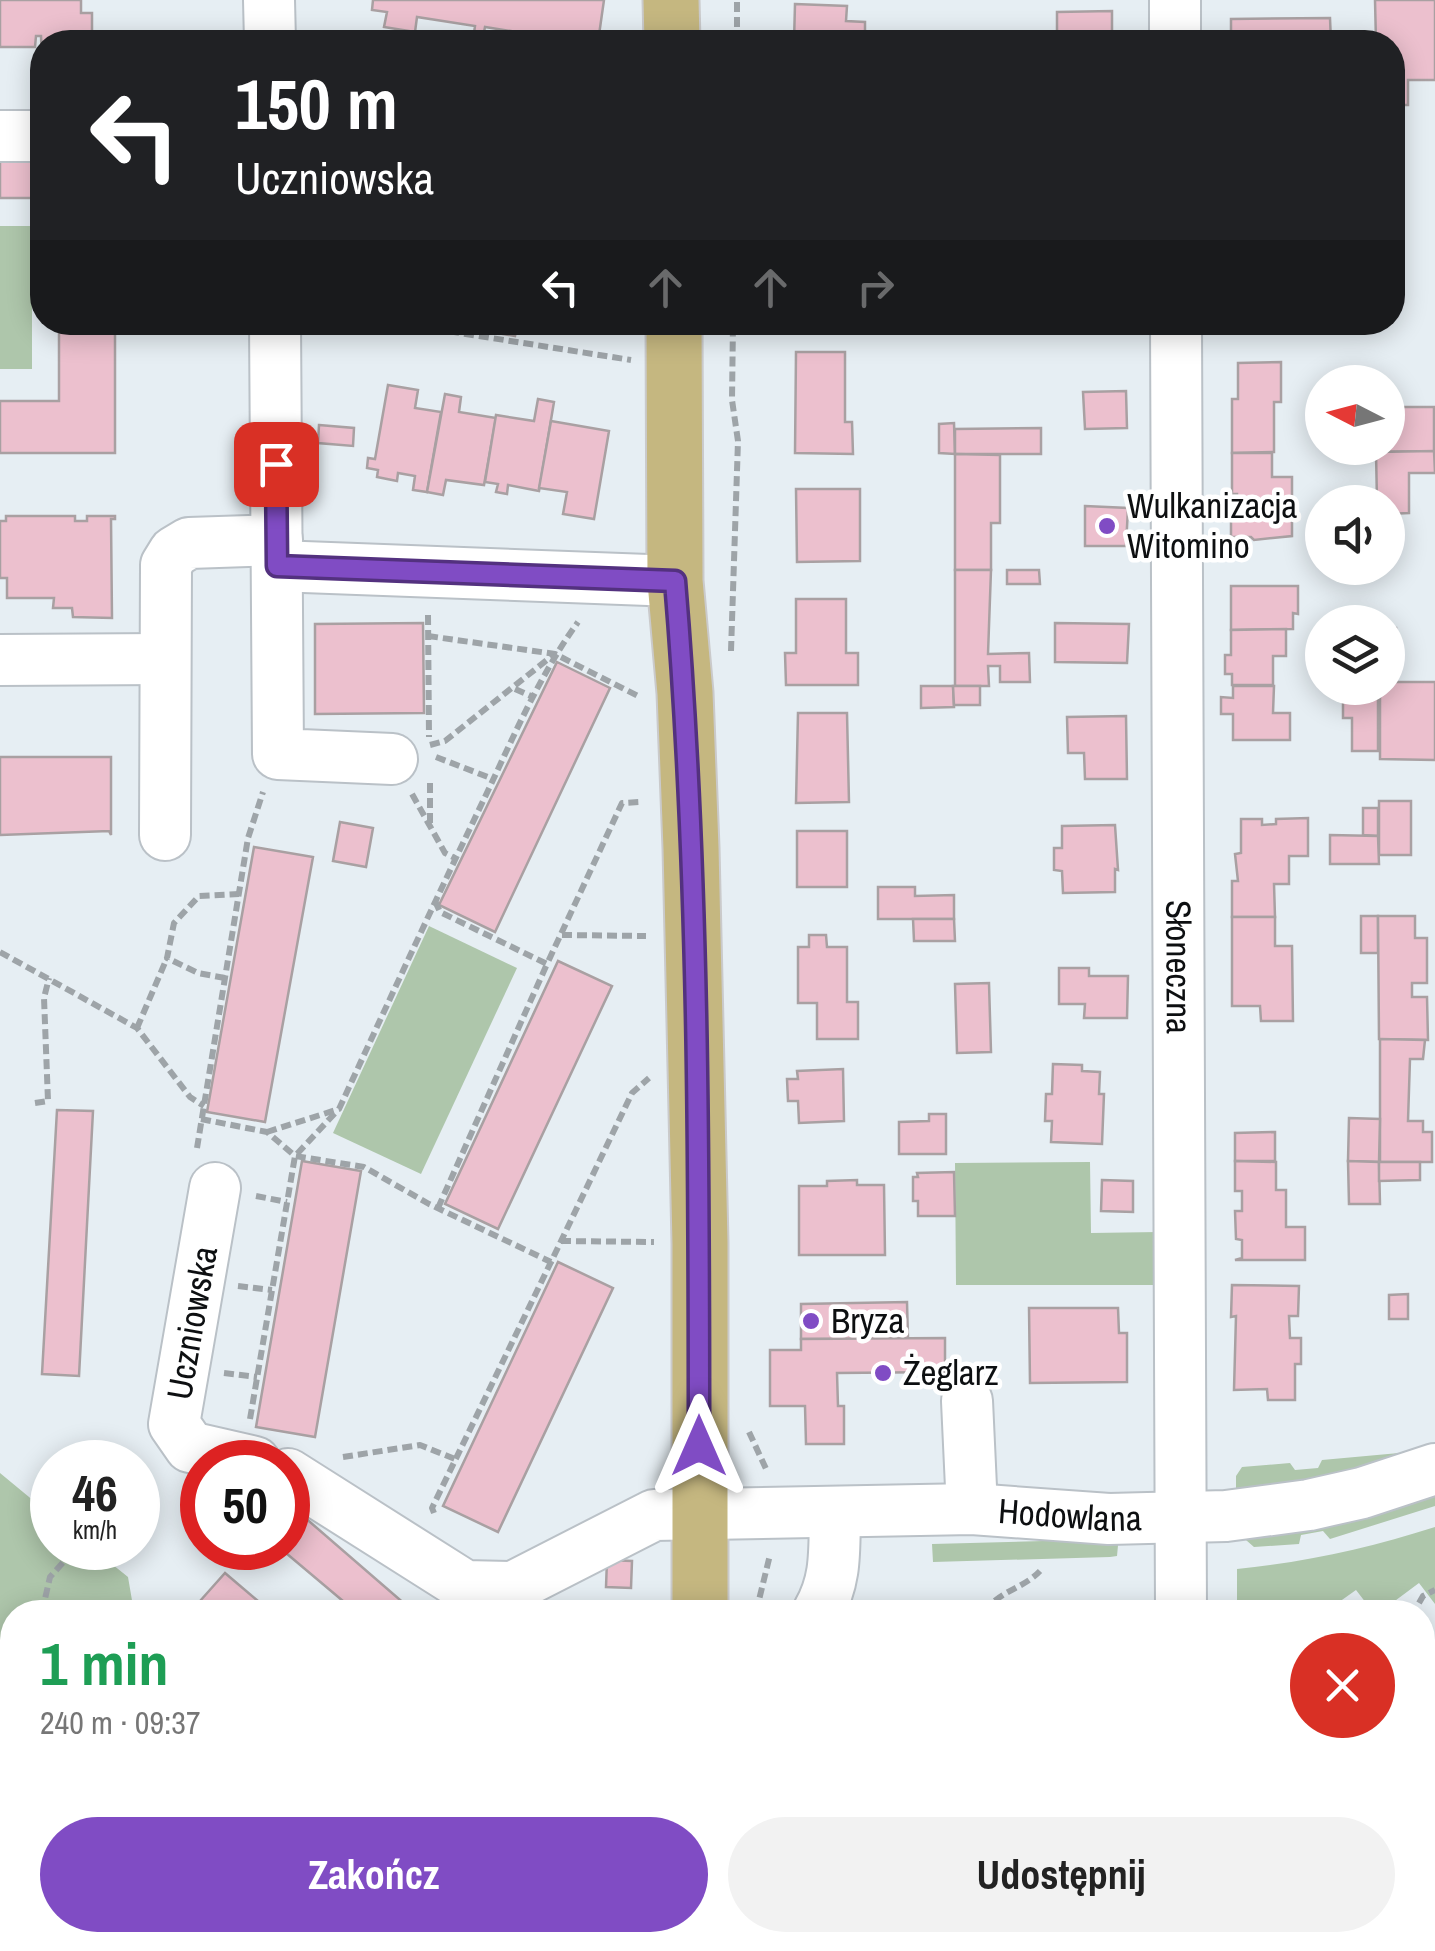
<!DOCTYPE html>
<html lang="pl">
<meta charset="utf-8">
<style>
:root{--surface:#fff;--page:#f2f2f2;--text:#222;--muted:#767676;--accent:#804cc4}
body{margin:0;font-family:"Archivo Narrow",sans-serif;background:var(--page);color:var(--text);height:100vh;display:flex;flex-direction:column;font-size:38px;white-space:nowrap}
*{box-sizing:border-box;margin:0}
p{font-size:32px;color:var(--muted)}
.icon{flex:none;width:55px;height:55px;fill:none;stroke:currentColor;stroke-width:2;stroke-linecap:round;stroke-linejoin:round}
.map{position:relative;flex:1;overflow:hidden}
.side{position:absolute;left:0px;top:1600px;width:1435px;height:352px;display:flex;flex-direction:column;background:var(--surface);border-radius:40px 40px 0 0;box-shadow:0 5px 25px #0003}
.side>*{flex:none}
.hud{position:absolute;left:30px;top:30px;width:1375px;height:305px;border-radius:40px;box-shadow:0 5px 25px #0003;background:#202124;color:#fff;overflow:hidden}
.needle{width:65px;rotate:276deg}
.fabs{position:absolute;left:1305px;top:365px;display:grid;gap:20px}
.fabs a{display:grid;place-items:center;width:100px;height:100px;border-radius:50%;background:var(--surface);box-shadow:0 5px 25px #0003;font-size:50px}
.speed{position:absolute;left:30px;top:1440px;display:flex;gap:20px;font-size:50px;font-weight:700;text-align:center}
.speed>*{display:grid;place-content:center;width:130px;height:130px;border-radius:50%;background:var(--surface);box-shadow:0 5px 25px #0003;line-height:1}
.speed small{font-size:25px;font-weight:400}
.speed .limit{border:15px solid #d22;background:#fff;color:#111}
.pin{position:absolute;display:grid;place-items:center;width:85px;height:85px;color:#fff;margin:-42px;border-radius:20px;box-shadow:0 5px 15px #0006}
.me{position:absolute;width:110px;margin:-55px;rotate:0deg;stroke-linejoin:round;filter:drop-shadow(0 0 8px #0008)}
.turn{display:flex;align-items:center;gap:35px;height:210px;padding:0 40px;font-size:45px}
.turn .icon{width:130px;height:130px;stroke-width:2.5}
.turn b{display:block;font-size:70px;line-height:85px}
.lanes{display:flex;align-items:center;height:95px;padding:0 40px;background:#0003;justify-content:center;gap:50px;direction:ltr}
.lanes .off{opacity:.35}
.round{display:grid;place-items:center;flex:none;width:105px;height:105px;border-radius:52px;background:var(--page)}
.overview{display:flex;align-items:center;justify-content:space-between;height:170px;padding:0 40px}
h1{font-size:60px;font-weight:800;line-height:75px;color:#1e9e55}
.primary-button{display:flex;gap:20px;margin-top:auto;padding:20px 40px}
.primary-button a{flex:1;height:115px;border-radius:60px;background:var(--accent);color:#fff;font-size:40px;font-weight:800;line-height:115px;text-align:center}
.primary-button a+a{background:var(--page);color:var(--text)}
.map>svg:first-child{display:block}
</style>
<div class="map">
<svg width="1435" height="1951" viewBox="0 0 1435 1951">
<rect width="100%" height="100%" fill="#e6eef3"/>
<g fill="#aec6ab">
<rect x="0" y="226" width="32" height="143"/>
<path d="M 429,926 L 517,968 L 421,1174 L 333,1133 Z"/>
<path d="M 1090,1162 L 1091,1233 L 1159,1232 L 1159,1285 L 956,1285 L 955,1163 Z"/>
<path d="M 1399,1453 L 1402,1459 L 1357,1474 L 1236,1494 L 1236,1476 L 1242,1467 L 1290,1463 L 1295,1470 L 1318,1468 L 1322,1460 Z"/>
<path d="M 0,1473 L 52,1516 L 52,1548 L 92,1548 L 128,1577 L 134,1612 L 12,1612 L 12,1940 L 309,1940 L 299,1951 L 0,1951 Z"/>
<path d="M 1435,1487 L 1435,1506 L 1330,1539 L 1323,1531 L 1301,1535 L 1299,1544 L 1254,1547 L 1239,1534 Z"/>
<path d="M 1435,1527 L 1435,1604 L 1419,1583 L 1380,1612 L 1373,1612 L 1356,1590 L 1325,1612 L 1237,1612 L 1237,1569 C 1306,1562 1370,1548 1435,1527 Z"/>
<path d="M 1119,1535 L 1117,1556 L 1110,1557 L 933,1562 L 932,1544 L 1080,1540 Z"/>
</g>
<g fill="#ecc0ce" stroke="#a9a0a2" stroke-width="2.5">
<path d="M 0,0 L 81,0 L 81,13 L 92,13 L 92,40 L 42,42 L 42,64 L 41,36 L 36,36 L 35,47 L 0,47 Z"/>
<path d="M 373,0 L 604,0 L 598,42 L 561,42 L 562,39 L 538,36 L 537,42 L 521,42 L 523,33 L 485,27 L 482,42 L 473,40 L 475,26 L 417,17 L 415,32 L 384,27 L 387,12 L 372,10 Z"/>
<path d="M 1375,0 L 1435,0 L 1435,80 L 1408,80 L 1408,105 L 1392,105 L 1392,42 L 1376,42 Z"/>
<path d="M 795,4 L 847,6 L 846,21 L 865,22 L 865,42 L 794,42 Z"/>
<path d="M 1112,11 L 1112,34 L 1118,34 L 1118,42 L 1049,42 L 1049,34 L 1057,34 L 1057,12 Z"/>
<path d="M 1330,18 L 1331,42 L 1231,42 L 1231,19 Z"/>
<rect x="0" y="151" width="34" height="47"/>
<rect x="34" y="151" width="8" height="47"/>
<rect x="1392" y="219" width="8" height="47"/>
<path d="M 59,322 L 115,322 L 115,453 L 0,453 L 0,401 L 59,401 Z"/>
<path d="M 499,322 L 518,322 L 515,336 L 497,333 Z"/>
<path d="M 796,352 L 845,352 L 845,422 L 852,422 L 853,454 L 795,453 Z"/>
<path d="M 1281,362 L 1281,402 L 1274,402 L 1274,452 L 1232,453 L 1232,399 L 1238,399 L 1238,363 Z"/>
<path d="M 388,385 L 418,390 L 415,408 L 441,412 L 427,492 L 413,490 L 415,476 L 398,473 L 397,481 L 377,477 L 378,470 L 367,468 L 368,458 L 375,459 Z"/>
<path d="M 1126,391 L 1127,428 L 1085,429 L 1083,392 Z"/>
<path d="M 445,394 L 461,397 L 459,412 L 496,418 L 484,485 L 446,480 L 443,495 L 427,492 Z"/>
<path d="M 538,399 L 554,402 L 539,491 L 508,485 L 507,494 L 496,492 L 498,484 L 485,482 L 496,415 L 534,421 Z"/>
<path d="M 1388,407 L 1434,407 L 1434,451 L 1377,452 L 1377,448 L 1388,448 Z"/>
<path d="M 551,421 L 609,431 L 594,519 L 563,514 L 567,492 L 539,488 Z"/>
<path d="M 954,423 L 955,454 L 939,453 L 939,424 Z"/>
<path d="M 319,425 L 354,428 L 353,446 L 318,443 Z"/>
<path d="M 1041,428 L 1041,454 L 955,454 L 955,429 Z"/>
<rect x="1352" y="448" width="25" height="4"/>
<path d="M 1434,451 L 1435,473 L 1409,473 L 1409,513 L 1388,514 L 1388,502 L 1377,502 L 1376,452 Z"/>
<path d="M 1232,453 L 1272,453 L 1272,477 L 1292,477 L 1292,536 L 1254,540 L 1251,537 L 1231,537 L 1231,507 L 1237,508 L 1237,494 L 1232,494 Z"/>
<path d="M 955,454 L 1000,455 L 1000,523 L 991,523 L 991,570 L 955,570 Z"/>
<path d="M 796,489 L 860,489 L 860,561 L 797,562 Z"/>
<path d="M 1085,506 L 1128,508 L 1126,546 L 1085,546 Z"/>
<path d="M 6,516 L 75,516 L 75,521 L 87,521 L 87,516 L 115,516 L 115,519 L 111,519 L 112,618 L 73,617 L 72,608 L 53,608 L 54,598 L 7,598 L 7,578 L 0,578 L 0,521 L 6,521 Z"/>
<path d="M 955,570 L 991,570 L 988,654 L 1029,653 L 1030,682 L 1000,682 L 1000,666 L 988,666 L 989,686 L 955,686 Z"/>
<path d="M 1007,570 L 1039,570 L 1040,584 L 1007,584 Z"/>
<path d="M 1231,586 L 1298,586 L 1298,614 L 1293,613 L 1293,629 L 1231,630 Z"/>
<path d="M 796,599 L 846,599 L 846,653 L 858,653 L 858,685 L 786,685 L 785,653 L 796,653 Z"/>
<path d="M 423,623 L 424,713 L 315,714 L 315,624 Z"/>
<path d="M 1055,623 L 1129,624 L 1127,663 L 1055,662 Z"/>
<rect x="1388" y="628" width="8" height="52"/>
<path d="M 1286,629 L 1286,656 L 1273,656 L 1273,685 L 1232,685 L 1232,674 L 1225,674 L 1225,655 L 1231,655 L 1231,630 Z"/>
<path d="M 557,662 L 610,688 L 495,932 L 439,905 Z"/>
<path d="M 1388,682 L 1435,682 L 1435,760 L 1380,759 L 1380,688 L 1388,688 Z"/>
<path d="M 921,686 L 953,686 L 954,707 L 921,708 Z"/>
<path d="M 953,686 L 980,686 L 980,705 L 954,705 Z"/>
<path d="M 1233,686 L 1274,686 L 1273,713 L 1290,713 L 1290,740 L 1233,740 L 1233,714 L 1221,714 L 1221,697 L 1233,698 Z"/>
<path d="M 1343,692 L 1378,692 L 1378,751 L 1352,751 L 1352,718 L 1343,718 Z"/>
<path d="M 798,713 L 847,713 L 849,802 L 796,803 Z"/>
<path d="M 1126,716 L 1127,779 L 1085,779 L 1084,753 L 1068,753 L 1067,717 Z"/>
<path d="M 0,757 L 111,757 L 111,835 L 109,831 L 0,835 Z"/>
<rect x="1379" y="801" width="32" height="54"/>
<path d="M 1363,808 L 1378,808 L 1378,836 L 1363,835 Z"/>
<path d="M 1308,818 L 1308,856 L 1289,856 L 1289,884 L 1274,884 L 1275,917 L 1232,917 L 1232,881 L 1238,881 L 1235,854 L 1241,853 L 1241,819 L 1262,819 L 1262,825 L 1276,824 L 1276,819 Z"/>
<path d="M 340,822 L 373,828 L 366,867 L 333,861 Z"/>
<path d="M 1115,825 L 1118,870 L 1115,869 L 1115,892 L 1063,893 L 1062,871 L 1054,870 L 1054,848 L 1062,848 L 1062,826 Z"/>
<rect x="797" y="831" width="50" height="56"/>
<path d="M 1330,835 L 1378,836 L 1379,864 L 1330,864 Z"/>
<path d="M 254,847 L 313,857 L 265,1122 L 207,1112 Z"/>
<path d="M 878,887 L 915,887 L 915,896 L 954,895 L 954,919 L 878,919 Z"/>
<rect x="1361" y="916" width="17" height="37"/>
<path d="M 1378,916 L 1415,916 L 1415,938 L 1427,938 L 1427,983 L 1412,983 L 1412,997 L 1427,997 L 1428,1040 L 1379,1039 Z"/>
<path d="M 1232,917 L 1275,917 L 1275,946 L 1292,946 L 1293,1021 L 1261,1021 L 1260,1006 L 1232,1006 Z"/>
<path d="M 913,919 L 954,919 L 955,941 L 914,941 Z"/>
<path d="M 809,935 L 826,935 L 827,947 L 847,947 L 847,1002 L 858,1002 L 858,1039 L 817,1039 L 817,1003 L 798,1003 L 798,947 L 809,947 Z"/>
<path d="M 558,961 L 612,986 L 498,1229 L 445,1204 Z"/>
<path d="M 1059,968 L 1089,968 L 1089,976 L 1128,976 L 1127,1018 L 1084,1018 L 1085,1004 L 1059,1004 Z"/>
<path d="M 989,983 L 991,1052 L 957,1053 L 955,984 Z"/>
<path d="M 1380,1039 L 1425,1040 L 1423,1059 L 1410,1059 L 1408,1121 L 1423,1121 L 1423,1132 L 1432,1132 L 1432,1162 L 1380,1162 Z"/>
<path d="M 1053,1064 L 1082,1065 L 1082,1071 L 1100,1072 L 1099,1094 L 1104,1094 L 1102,1144 L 1051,1142 L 1052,1121 L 1045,1121 L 1046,1094 L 1052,1094 Z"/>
<path d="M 843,1069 L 844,1121 L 799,1123 L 798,1101 L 788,1101 L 787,1079 L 798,1079 L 797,1071 Z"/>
<path d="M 57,1110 L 93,1111 L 79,1376 L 42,1374 Z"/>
<path d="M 929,1114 L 946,1114 L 946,1154 L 899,1154 L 899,1122 L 929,1121 Z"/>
<path d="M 1349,1118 L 1380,1119 L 1379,1162 L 1348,1161 Z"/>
<path d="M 1275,1132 L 1275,1161 L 1235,1161 L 1235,1133 Z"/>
<path d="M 302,1161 L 361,1171 L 315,1437 L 256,1427 Z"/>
<path d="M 1235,1161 L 1276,1162 L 1276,1190 L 1286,1190 L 1286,1227 L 1305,1227 L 1305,1260 L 1235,1260 L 1242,1258 L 1242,1240 L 1236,1239 L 1235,1211 L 1242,1211 L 1242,1191 L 1235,1191 Z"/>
<path d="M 1348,1161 L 1379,1162 L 1380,1204 L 1349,1204 Z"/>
<path d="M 1379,1162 L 1420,1162 L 1420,1180 L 1379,1181 Z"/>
<path d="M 954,1172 L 955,1216 L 918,1216 L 918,1201 L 913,1201 L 913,1177 L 918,1177 L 917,1173 Z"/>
<path d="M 857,1180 L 857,1185 L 884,1185 L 885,1255 L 799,1255 L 799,1186 L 827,1186 L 827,1181 Z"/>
<path d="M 1102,1180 L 1133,1181 L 1133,1212 L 1101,1211 Z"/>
<path d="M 558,1262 L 613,1288 L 498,1532 L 443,1506 Z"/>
<path d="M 1232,1285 L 1299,1286 L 1298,1316 L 1289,1316 L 1290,1338 L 1301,1338 L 1301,1364 L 1295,1364 L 1295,1400 L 1268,1400 L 1267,1389 L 1234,1390 L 1236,1316 L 1231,1317 Z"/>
<path d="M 1408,1294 L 1408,1319 L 1389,1319 L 1389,1295 Z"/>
<path d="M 907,1302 L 908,1339 L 801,1339 L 801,1304 Z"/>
<path d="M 1029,1308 L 1118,1308 L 1119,1333 L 1127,1333 L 1127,1382 L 1030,1383 Z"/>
<path d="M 945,1338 L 945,1372 L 837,1373 L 838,1406 L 844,1406 L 844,1444 L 806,1444 L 805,1406 L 770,1406 L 770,1350 L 801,1350 L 801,1339 Z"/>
<path d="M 288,1503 L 414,1612 L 356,1612 L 280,1548 L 288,1548 Z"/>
<path d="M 607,1560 L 632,1561 L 631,1588 L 606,1587 Z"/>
<path d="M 225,1573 L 271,1612 L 213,1612 L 200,1601 Z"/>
<path d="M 1435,1774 L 1435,1863 L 1422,1873 L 1422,1793 L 1433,1786 L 1428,1779 Z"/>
<path d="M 859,1940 L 917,1940 L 916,1951 L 859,1951 Z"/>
<rect x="1043" y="1940" width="78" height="11"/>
<path d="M 1238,1940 L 1275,1940 L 1276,1951 L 1238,1951 Z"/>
</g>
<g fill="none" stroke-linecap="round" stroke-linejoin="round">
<g stroke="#bac1c7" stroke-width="54">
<g id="minor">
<path d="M 269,0 L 270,42"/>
<path d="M 1175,0 L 1175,42"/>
<path d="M 0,136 L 42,136"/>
<path d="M 275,322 L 278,754 L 392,759"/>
<path id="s1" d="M 1176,322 L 1181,1612"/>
<path d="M 277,566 L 675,581"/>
<path d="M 0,660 L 164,659"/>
<path d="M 165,835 L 166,565 L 174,552 L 189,543 L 277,540"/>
<path d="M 215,1188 L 174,1424 L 190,1447 L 255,1462"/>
<path d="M 967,1401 L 972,1509"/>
<path id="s2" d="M 288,1474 L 465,1586 L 513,1587 L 654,1515 L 972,1509 L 1109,1519 L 1226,1516 L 1309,1505 L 1362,1493 L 1435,1469"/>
<path d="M 818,1612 C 837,1579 834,1550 835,1512"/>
<path d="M 794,1940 L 794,1951"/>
<path d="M 1184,1940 L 1185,1951"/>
</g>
</g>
<g stroke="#cacacb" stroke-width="59">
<g id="major">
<path d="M 671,0 L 672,42"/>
<path d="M 674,322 L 675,581 L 685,693 L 691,848 L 700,1243 L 700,1612"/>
<path d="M 697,1951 L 697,1940"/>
</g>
</g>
<g stroke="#9ea4a8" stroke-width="6" stroke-dasharray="10 5" stroke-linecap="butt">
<path d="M 737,42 L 737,0"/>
<path d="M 390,322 L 631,360"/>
<path d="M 428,615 L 429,737"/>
<path d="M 428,636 L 555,654 L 640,697"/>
<path d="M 731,651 L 738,441 L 732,400 L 733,322"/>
<path d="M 515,689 L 533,697"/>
<path d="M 430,745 L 445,741 L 552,656"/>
<path d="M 436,757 L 493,779"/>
<path d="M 412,794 L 445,853 L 455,858"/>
<path d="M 430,823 L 430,781"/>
<path d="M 435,901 L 440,912 L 547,964 L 622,803 L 640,802"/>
<path d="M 562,935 L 646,936"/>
<path d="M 0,952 L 137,1028 L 190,1097 L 204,1106"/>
<path d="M 225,978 L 198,973 L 167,958 L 174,923 L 199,896 L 239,894"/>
<path d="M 137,1028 L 167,958"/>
<path d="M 35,1103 L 48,1101 L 44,998 L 49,978"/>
<path d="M 201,1119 L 267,1132 L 295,1156 L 364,1167 L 429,1204 L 551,1262 L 632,1093 L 649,1078"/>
<path d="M 267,1132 L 339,1109 C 387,1005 435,901 485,797 C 513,738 539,676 578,622"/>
<path d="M 197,1148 L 248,838 L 263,792"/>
<path d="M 256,1196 L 287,1202"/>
<path d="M 438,1208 L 547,964"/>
<path d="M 561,1241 L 654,1242"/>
<path d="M 238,1286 L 272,1290"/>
<path d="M 224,1373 L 257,1377"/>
<path d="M 250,1419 L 295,1156 L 336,1112"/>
<path d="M 749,1432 L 767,1471"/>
<path d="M 343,1457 L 420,1445 L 455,1459"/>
<path d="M 434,1513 L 432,1508 L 551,1262"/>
<path d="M 1419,1603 L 1423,1596 L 1435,1590"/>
<path d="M 42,1612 L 50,1577 L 76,1548"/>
<path d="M 756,1612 L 770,1555"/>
<path d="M 985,1612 C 998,1591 1023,1589 1040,1571"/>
<path d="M 1422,1743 L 1435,1734"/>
<path d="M 0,1793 L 12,1746"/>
<path d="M 1326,1940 L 1347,1951"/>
<path d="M 965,1951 L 965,1940"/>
</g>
<use href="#minor" stroke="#fff" stroke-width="50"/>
<use href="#major" stroke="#c5b780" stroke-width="55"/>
</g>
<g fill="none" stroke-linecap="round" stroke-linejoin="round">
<g stroke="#53317f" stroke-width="25">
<path id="route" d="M 276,464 L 277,566 L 675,581 C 699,868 699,1158 699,1446"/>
</g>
<use href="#route" stroke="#804cc4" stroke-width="18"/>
</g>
<g fill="#804cc4" stroke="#fff" stroke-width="4">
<circle cx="1107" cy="526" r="10"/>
<circle cx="811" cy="1321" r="10"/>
<circle cx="883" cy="1373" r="10"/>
</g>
<g text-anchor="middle" stroke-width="9" stroke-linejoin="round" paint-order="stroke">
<g font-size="35" fill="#0d0f11" stroke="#fff" text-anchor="start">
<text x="1127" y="518">Wulkanizacja<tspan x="1127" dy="40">Witomino</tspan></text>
<text x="831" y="1333">Bryza</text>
<text x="903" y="1385">Żeglarz</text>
</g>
<g font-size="35" fill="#0d0f11" stroke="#fff">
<text dy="12" stroke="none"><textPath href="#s1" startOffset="645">Słoneczna</textPath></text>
<text transform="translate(192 1323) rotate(-80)" y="12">Uczniowska</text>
<text dy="12" stroke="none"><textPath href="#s2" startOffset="832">Hodowlana</textPath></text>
</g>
</g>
</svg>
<div class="fabs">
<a><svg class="needle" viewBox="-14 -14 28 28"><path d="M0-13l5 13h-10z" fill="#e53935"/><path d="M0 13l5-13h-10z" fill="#767676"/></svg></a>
<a><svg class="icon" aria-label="sound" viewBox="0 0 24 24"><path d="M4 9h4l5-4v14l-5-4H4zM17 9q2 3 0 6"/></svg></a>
<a><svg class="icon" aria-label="layers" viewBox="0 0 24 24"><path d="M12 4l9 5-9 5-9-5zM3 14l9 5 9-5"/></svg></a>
</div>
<div class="speed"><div>46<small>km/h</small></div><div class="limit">50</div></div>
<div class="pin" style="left:276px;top:464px;background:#d93025"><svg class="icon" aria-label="arrive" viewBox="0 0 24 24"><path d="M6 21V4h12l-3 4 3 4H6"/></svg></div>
<svg class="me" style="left:699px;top:1446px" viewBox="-20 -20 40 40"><path d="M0-17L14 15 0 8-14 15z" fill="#804cc4" stroke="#fff" stroke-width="4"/></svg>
<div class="hud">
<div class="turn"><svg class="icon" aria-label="left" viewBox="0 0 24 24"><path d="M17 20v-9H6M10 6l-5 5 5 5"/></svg><div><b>150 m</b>Uczniowska</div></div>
<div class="lanes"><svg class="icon" aria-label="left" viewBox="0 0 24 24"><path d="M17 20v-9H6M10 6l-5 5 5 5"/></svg><svg class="icon off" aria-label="ahead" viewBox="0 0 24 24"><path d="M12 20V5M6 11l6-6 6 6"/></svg><svg class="icon off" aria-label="ahead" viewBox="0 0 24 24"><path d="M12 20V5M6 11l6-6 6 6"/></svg><svg class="icon off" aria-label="right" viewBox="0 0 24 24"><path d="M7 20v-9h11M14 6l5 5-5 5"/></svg></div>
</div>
<section class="side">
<div class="overview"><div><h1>1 min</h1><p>240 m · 09:37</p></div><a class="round" style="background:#d93025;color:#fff"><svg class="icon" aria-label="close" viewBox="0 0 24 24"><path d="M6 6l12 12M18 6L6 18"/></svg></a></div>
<div class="primary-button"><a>Zakończ</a><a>Udostępnij</a></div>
</section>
</div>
